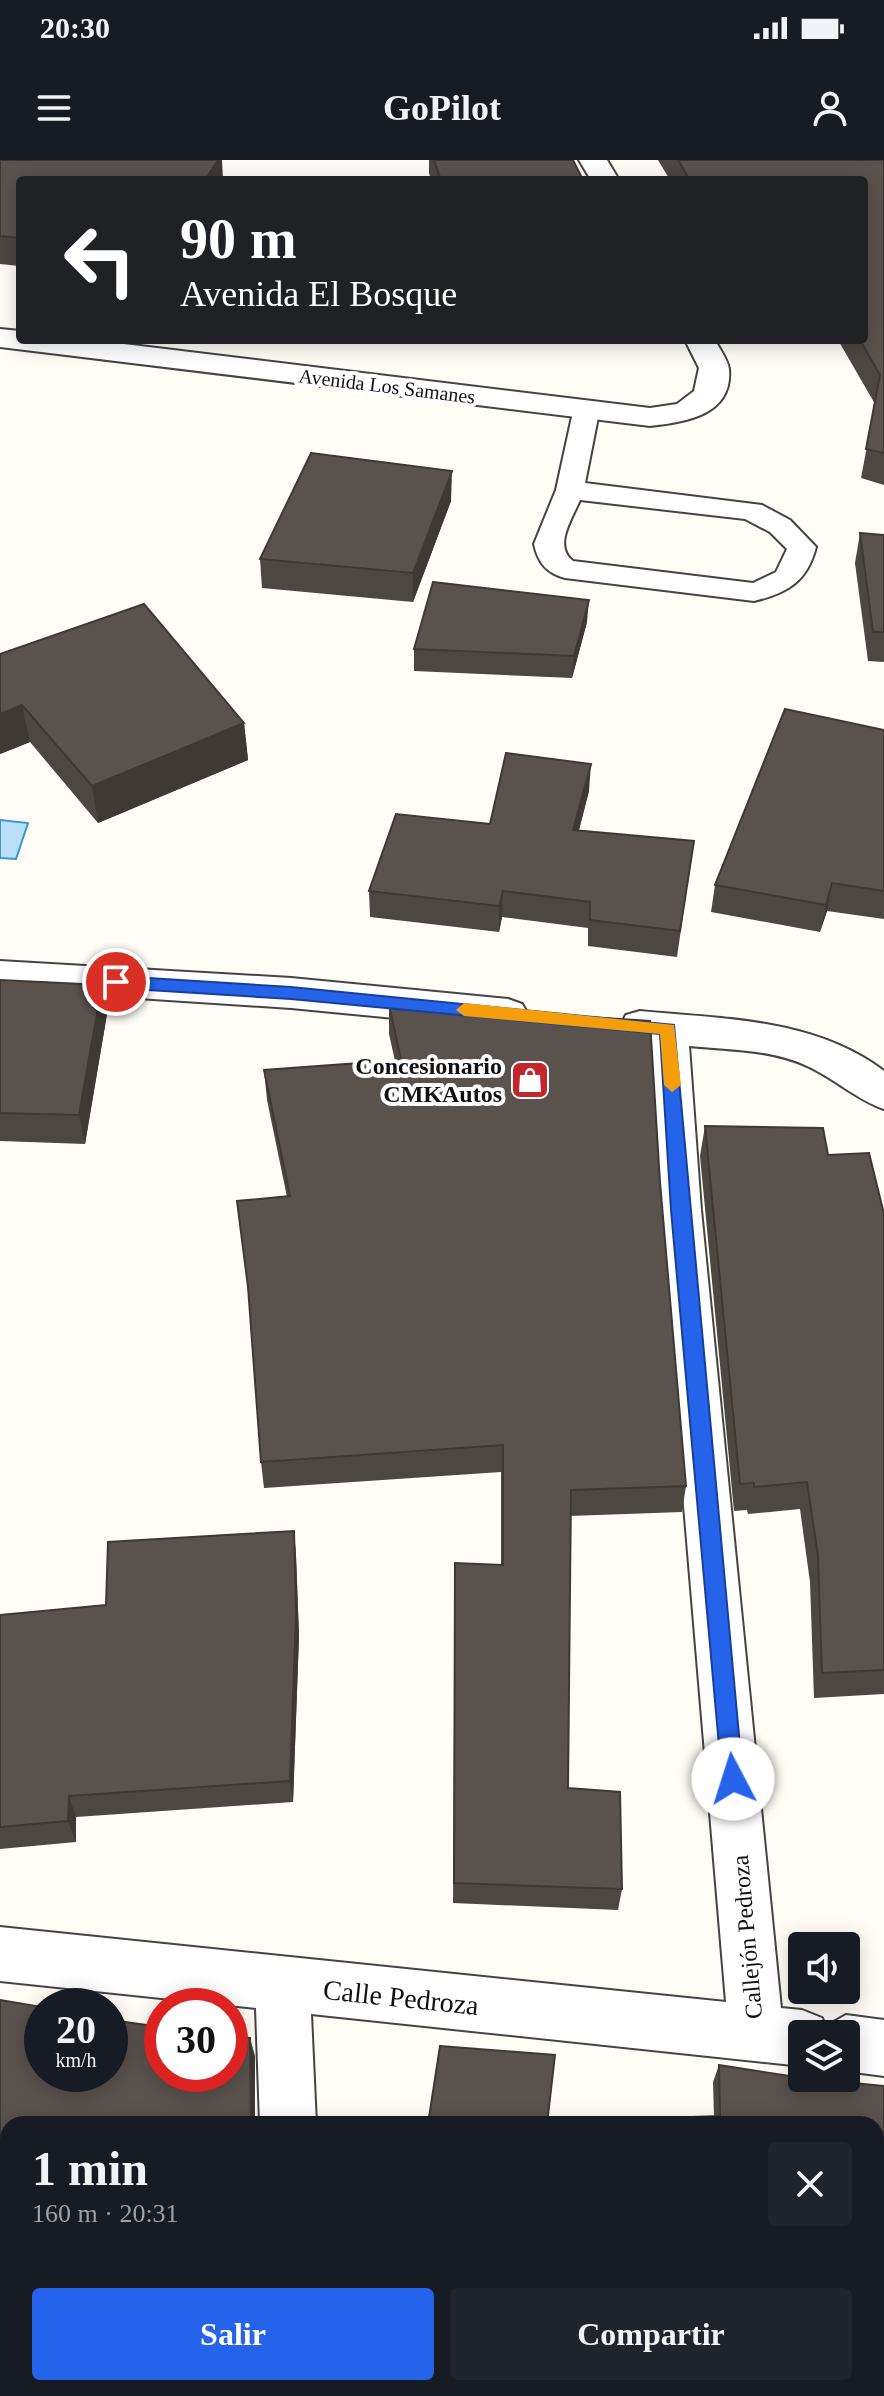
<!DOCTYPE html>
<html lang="es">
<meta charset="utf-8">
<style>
:root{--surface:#171b24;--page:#20242c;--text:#f1f3f6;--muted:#9ea1a6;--accent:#2563eb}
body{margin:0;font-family:"Times New Roman",serif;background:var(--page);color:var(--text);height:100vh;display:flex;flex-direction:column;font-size:30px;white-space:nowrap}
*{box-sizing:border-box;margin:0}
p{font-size:26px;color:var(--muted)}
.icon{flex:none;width:44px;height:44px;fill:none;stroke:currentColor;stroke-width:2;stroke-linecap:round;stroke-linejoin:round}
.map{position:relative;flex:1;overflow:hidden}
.drawer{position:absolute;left:0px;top:1956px;width:884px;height:280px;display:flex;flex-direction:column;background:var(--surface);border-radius:24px 24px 0 0;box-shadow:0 4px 20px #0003}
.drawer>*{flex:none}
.banner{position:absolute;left:16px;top:16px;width:852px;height:168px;border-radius:8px;box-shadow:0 4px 20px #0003;background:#202124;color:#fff;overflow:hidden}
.tools{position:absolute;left:788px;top:1772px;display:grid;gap:16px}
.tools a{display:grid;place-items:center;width:72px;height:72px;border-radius:8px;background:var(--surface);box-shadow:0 4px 20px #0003;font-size:40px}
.speed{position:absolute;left:24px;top:1828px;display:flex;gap:16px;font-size:40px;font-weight:700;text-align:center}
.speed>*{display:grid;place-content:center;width:104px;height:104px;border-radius:50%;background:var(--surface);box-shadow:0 4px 20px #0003;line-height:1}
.speed small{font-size:20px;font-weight:400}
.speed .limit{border:12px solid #d22;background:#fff;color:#111}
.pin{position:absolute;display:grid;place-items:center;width:68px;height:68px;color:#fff;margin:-34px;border:4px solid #fff;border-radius:50%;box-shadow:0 2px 8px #0007}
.me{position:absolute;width:88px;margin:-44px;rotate:355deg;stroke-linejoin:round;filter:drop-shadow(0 0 6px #0008)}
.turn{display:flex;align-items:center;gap:28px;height:168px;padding:0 32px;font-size:36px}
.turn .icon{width:104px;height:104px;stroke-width:2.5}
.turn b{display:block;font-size:56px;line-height:68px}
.round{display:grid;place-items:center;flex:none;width:84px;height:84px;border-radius:8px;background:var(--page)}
.head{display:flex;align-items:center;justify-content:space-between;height:136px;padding:0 32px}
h1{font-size:48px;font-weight:800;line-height:60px}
.action{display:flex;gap:16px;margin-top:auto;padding:16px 32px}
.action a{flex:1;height:92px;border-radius:8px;background:var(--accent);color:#fff;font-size:32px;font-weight:800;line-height:92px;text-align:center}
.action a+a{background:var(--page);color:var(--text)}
.status{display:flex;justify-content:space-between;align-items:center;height:56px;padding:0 40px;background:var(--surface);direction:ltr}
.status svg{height:22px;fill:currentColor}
header{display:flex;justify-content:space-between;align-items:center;height:104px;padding:0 32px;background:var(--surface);font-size:36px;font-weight:800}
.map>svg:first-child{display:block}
</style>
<div class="status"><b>20:30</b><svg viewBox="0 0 49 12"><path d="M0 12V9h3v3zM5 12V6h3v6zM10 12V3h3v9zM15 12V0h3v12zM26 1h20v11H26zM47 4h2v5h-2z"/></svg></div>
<header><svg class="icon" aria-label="menu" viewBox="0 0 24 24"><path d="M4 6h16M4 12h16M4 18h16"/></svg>GoPilot<svg class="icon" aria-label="person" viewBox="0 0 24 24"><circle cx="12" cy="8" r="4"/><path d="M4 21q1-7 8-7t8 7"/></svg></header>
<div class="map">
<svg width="884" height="2236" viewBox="0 0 884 2236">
<rect width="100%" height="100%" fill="#fffdf5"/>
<path fill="#b9e0f7" stroke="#3f96cf" stroke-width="2" d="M 0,660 L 28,663 L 16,699 L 0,698 Z"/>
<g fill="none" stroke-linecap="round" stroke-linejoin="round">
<g stroke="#444" stroke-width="4">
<path id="lane" d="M 586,244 L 596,246 L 599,252 L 585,323 L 762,345 L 790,360 L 816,387 C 807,422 787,433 754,441 L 565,418 C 546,413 538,402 534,384 L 556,330 L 573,252 L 576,246 ZM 580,340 L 745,359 L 770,372 L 787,389 L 776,412 L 753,423 L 573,401 C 553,386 572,359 580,340 Z"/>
</g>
<g stroke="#444" stroke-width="4">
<g id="street">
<path d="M 579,0 L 607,0 L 619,20 L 591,20 Z"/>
<path d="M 0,169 L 20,171 L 20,180 L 91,180 L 650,248 L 677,244 L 694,231 L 699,208 L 685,180 L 715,180 C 719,188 728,200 729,209 C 733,256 684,262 650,266 L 0,187 Z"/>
<path d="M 0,801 L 291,818 L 508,839 L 522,844 L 528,854 L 522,864 L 508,869 L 291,848 L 0,829 Z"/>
<path d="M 640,851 C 723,859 814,858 884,911 L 884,949 C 857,940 834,918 807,906 C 771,889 729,890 689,886 L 701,1050 L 781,1848 L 802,1850 L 822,1858 L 825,1867 L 846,1855 L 884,1860 L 884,1916 L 846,1911 L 846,1874 L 802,1874 L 802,1906 L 311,1854 L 316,1964 L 260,1964 L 256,1848 L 0,1821 L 0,1767 L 726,1842 L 659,1050 L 649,882 L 626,877 L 620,866 L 626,855 Z"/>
<rect x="269" y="2228" width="60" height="8"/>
</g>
</g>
<use href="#lane" fill="#fff" fill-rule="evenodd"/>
<use href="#street" fill="#fff" fill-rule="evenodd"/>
</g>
<g fill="#4d4742">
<path d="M 0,0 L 20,20 L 20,106 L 0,104 Z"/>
<path d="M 429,0 L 573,0 L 583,20 L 431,20 L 429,13 Z"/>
<path d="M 658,0 L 884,0 L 884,325 L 861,318 L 875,244 L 838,180 L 864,180 L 864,20 L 670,20 Z"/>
<path d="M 451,341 L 413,442 L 262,428 L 260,399 Z"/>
<path d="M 860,373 L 884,375 L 884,502 L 868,501 L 855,403 Z"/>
<path d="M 587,462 L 572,518 L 414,511 L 414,489 Z"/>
<path d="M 0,494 L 244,563 L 248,600 L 98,663 L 30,582 L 0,594 Z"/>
<path d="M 884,570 L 884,759 L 827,751 L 820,772 L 711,752 L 715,725 Z"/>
<path d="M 589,631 L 579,670 L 690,707 L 677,797 L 588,786 L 588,768 L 502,757 L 499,772 L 370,757 L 369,731 L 490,664 Z"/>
<path d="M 0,820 L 102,825 L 107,854 L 85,984 L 0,981 Z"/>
<path d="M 389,844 L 660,1022 L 686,1326 L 682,1352 L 570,1356 L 568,1628 L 622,1729 L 618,1750 L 453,1743 L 455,1403 L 501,1405 L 501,1312 L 264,1328 L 261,1302 L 287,1037 L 267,940 L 264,910 L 395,901 L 389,874 Z"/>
<path d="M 705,966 L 828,995 L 884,1054 L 884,1534 L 814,1538 L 810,1422 L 800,1349 L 748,1354 L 747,1350 L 734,1351 L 700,996 Z"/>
<path d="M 294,1371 L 296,1396 L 299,1476 L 293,1642 L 76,1657 L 76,1682 L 0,1689 L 0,1455 L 106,1445 Z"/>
<path d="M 719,1905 L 802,1918 L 884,1926 L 884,2236 L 399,2236 L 398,2228 L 876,2228 L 876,1964 L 663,1964 L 665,1958 L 714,1956 L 713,1922 Z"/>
</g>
<g fill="#3f3936">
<path d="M 218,0 L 222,0 L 223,20 L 205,20 Z"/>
<path d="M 452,311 L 451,341 L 413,442 L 413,413 Z"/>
<path d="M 589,440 L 587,462 L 572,518 L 574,496 Z"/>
<path d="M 22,545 L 30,582 L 0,594 L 0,554 Z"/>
<path d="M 244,563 L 248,600 L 98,663 L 92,626 Z"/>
<path d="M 591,604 L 589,631 L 572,696 L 573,670 Z"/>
<path d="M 832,723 L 827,751 L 820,772 L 826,745 Z"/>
<path d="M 503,731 L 502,757 L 499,772 L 499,746 Z"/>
<path d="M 102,825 L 107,854 L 85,984 L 79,955 Z"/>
<path d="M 294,1371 L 296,1396 L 299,1476 L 293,1642 L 290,1621 Z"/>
<path d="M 69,1636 L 76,1657 L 76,1682 L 68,1661 Z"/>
<path d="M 250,1878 L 255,1896 L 255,1964 L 251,1964 Z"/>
<rect x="259" y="2228" width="4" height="8"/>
</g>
<g fill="#5a524d" stroke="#3f3936" stroke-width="2">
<path d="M 0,0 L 218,0 L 205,20 L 20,20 L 20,78 L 0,76 Z"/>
<path d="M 434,0 L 573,0 L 583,20 L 441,20 Z"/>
<path d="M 678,0 L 884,0 L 884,293 L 866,289 L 880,215 L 860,180 L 864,180 L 864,20 L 690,20 Z"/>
<path d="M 311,293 L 452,311 L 413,413 L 260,399 Z"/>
<path d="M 860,373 L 884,375 L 884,472 L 873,472 Z"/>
<path d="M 433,422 L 589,440 L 574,496 L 414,489 Z"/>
<path d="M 144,444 L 244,563 L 92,626 L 22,545 L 0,554 L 0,494 Z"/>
<path d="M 785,549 L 884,570 L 884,731 L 832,723 L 826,745 L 715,725 Z"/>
<path d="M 506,593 L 591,604 L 573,670 L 694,681 L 680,771 L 590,760 L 590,742 L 503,731 L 499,746 L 369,731 L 396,654 L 490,664 Z"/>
<path d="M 0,820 L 102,825 L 79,955 L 0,953 Z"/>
<path d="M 389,844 L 650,861 L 660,1022 L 686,1326 L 571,1330 L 568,1628 L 620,1632 L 622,1729 L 454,1723 L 455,1403 L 503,1405 L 503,1285 L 261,1302 L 248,1127 L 237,1041 L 290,1036 L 264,910 L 401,900 Z"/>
<path d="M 705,966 L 823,968 L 828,995 L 869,993 L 884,1054 L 884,1510 L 822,1513 L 818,1396 L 807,1322 L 754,1327 L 754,1323 L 740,1324 Z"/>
<path d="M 294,1371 L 296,1452 L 290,1621 L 69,1636 L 68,1661 L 0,1667 L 0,1455 L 106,1445 L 108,1382 Z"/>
<path d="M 0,1840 L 42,1847 L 42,1914 L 110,1914 L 110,1860 L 162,1867 L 162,1914 L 230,1914 L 230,1876 L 250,1878 L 251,1964 L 8,1964 L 8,2228 L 259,2228 L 259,2236 L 0,2236 Z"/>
<path d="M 440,1886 L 555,1895 L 547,1964 L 428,1964 Z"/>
<path d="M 719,1905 L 802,1918 L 884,1926 L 884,2236 L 400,2236 L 399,2228 L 876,2228 L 876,1964 L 665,1964 L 665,1958 L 720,1956 Z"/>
</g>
<path fill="#2563eb" stroke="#184099" stroke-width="2" d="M 116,816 L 291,827 L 674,865 L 743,1619 L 740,1626 L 733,1629 L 725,1626 L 722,1619 L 671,1050 L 660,874 L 291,839 L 116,828 L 108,822 Z"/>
<path fill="#f59e0b" d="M 464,843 L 674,865 L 681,925 L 672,932 L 664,925 L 660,874 L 464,856 L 456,850 Z"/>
<defs>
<g id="shop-square" transform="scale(2)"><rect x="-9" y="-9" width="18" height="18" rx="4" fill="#c4262e" stroke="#fff"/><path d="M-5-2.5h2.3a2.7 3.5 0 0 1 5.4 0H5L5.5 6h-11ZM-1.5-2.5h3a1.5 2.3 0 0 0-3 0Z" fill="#fff"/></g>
</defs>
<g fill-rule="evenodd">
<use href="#shop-square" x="530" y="920"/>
</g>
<g text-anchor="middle" stroke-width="8" stroke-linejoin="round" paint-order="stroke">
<g font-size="20" fill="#111" stroke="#fff">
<text transform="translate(387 226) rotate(7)" y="7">Avenida Los Samanes</text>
</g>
<g font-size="24" font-weight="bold" fill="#111" stroke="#fff" text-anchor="end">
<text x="502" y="914">Concesionario<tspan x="502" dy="28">CMKAutos</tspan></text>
</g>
<g font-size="24" fill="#111" stroke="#fff">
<text transform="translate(747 1777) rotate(-95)" y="8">Callejón Pedroza</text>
</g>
<g font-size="28" fill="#111" stroke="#fff">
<text transform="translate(401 1837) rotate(6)" y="10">Calle Pedroza</text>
</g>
</g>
</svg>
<div class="tools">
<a><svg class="icon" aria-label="sound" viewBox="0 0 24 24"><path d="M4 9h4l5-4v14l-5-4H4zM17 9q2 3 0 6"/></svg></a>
<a><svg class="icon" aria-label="layers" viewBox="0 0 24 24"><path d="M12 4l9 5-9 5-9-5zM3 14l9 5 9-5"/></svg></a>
</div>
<div class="speed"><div>20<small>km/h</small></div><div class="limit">30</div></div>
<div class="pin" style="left:116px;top:822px;background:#d93025"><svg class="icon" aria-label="arrive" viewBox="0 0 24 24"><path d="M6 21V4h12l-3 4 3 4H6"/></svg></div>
<svg class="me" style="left:733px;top:1619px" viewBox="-20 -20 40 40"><circle r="19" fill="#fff"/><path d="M0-13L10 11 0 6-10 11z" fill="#2563eb"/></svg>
<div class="banner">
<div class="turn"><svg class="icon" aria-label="left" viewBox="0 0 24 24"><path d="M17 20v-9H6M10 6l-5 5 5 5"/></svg><div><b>90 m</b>Avenida El Bosque</div></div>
</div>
<section class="drawer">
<div class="head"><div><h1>1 min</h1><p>160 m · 20:31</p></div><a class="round"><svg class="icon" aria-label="close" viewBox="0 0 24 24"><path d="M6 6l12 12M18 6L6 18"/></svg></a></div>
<div class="action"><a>Salir</a><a>Compartir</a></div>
</section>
</div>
